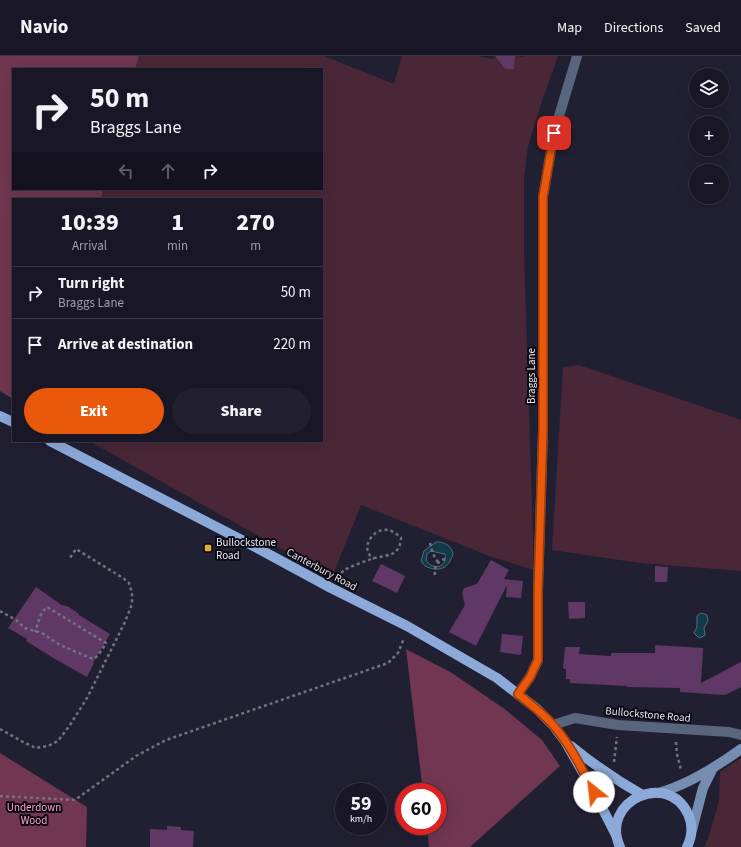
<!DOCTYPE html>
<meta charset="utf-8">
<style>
:root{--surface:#191726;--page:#22202e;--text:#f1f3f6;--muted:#9f9fa7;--line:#373643;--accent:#ea580c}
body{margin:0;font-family:"Source Sans 3",sans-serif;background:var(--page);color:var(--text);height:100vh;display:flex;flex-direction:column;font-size:15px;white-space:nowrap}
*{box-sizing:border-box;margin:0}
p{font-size:13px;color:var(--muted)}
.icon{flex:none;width:22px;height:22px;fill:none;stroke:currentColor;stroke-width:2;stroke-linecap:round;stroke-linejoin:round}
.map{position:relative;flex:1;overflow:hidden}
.side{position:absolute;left:12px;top:142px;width:311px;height:244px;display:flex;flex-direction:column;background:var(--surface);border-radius:0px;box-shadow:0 4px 16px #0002,0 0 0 1px var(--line)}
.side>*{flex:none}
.banner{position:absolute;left:12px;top:12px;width:311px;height:122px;border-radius:0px;box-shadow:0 4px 16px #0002,0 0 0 1px var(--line);background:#191726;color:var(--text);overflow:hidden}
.tools{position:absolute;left:689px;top:12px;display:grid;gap:8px}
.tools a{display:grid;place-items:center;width:40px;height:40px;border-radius:50%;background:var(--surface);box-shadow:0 4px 16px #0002,0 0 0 1px var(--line);font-size:20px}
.speed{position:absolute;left:335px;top:727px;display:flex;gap:8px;font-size:20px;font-weight:700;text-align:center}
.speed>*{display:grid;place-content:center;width:52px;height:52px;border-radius:50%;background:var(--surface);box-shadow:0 4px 16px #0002,0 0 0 1px var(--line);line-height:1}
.speed small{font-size:10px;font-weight:400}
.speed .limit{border:6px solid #d22;background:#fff;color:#111}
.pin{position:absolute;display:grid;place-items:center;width:34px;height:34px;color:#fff;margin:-17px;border-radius:8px;box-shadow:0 2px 6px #0006}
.me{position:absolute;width:44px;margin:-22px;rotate:331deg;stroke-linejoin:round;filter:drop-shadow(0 0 3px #0008)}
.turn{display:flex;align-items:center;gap:14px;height:84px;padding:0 12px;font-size:18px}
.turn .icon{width:52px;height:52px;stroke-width:2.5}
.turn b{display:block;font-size:28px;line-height:34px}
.lanes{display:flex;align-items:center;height:38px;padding:0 12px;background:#0003;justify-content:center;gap:20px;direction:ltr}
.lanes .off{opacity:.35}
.eta{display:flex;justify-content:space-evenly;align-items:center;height:68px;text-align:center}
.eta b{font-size:24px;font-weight:800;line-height:28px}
.cta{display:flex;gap:8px;margin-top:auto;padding:8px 12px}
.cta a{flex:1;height:46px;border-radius:24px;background:var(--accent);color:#fff;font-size:16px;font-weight:800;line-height:46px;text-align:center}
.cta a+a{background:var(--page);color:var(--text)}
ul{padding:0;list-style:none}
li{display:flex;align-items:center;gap:12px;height:52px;padding:0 12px;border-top:1px solid var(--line)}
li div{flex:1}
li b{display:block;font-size:15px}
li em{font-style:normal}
header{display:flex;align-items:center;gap:24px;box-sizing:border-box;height:56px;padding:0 20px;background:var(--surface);border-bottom:1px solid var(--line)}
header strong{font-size:19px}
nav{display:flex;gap:22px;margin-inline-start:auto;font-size:14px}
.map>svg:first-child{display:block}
</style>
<header>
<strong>Navio</strong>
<nav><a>Map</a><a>Directions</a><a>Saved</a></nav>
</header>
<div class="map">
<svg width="741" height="791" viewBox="0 0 741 791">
<rect width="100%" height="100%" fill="#211f32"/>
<g fill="#4a2736">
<path d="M 139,0 L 324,0 L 394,28 L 402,0 L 480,0 L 481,1 L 493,3 L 494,1 L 503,2 L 503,10 L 505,13 L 512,13 L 514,10 L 515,0 L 524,1 L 524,0 L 558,0 L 541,48 L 528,90 L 524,122 L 524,197 L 534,514 L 492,501 L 361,449 L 332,521 L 89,385 L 322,385 L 322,143 L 101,143 L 103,133 L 322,133 L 322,13 L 135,13 Z"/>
<path d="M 579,309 L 741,364 L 741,515 L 640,507 L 552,494 L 563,311 Z"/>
<path d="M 741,702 L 741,791 L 704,791 L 708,783 L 719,745 L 720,716 Z"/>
</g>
<g fill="#713651">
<path d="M 0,0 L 139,0 L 135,13 L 13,13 L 13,133 L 103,133 L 101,143 L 13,143 L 13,343 L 0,335 Z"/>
<path d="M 406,593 L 452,617 L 506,654 L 542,684 L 560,710 L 470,791 L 429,791 L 427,770 L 438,770 L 438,736 L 423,736 Z"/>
<path d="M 0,697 L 87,751 L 86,791 L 0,791 Z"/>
</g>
<g fill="#113b4b" stroke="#516e7d" fill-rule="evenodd">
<path d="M 436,486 C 443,485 452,490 453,498 C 449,512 439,517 425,510 L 421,505 L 424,495 ZM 431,495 L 445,498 C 448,512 432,515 426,504 L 427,498 Z"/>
<path d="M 701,557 L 707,559 L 708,565 L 704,572 L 705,579 L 700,582 L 698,581 L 694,577 L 697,571 L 697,560 Z"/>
</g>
<g fill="#5f3866">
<path d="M 495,0 L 515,0 L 514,13 L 505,13 Z"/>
<path d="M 491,504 L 509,514 L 504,523 L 523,525 L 521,542 L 506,541 L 507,529 L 476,590 L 449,576 L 465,549 L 462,537 L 464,532 L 477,528 Z"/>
<path d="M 381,508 L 405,520 L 397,537 L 372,525 Z"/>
<path d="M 655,510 L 668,511 L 667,526 L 655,526 Z"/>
<path d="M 36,531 L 63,550 L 63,549 L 69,551 L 79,558 L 79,559 L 110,578 L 93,607 L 94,607 L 87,621 L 55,603 L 26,585 L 27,583 L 8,572 Z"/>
<path d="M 568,546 L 585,546 L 585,562 L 569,563 Z"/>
<path d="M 502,578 L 523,580 L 521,599 L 500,596 Z"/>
<path d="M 655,589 L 703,592 L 701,627 L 741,606 L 741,631 L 725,639 L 680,636 L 680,632 L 627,631 L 627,630 L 570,627 L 570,623 L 566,623 L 566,613 L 563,613 L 565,591 L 580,591 L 579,598 L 611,600 L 611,597 L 655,597 Z"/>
<path d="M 167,770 L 181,771 L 181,774 L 194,775 L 193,791 L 150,791 L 150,773 L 167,774 Z"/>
</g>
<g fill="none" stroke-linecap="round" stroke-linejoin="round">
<g stroke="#737282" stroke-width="2.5" stroke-dasharray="3 3" stroke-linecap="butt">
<path d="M 430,487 L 433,498 L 438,506"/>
<path d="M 435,519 C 434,511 437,505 445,503"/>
<path d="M 338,522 C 340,519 342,516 344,514 C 349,511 368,504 374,502 C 388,499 400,500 401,482 C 397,478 391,473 384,474 C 374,474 363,488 369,498 C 370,500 372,501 374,503"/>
<path d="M 0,555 L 16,564 L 25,572 L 42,577 L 60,589 L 93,603 C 98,601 103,592 106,587 L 47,551 C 40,556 38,568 35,576"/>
<path d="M 0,673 L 23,686 L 36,692 L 48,690 L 58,685 L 70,669 L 87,642 L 125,566 L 132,548 L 132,537 L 129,527 L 123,522 L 76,493 L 70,502"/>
<path d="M 676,686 L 677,698 L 681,714"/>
<path d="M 614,706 L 617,681"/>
<path d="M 0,740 L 75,744 L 136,700 L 166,684 L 388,607 L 398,597 L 404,582"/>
</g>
<g stroke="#57667c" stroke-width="10">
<path d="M 518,638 L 530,621 L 538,604 L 538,536 L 543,374 L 543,141 L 554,77 L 577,0"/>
<path d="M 553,669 L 575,662 L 618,669 L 729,676 L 741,679"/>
</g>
<g stroke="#758db0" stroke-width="10">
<path d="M 658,737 C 688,729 716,711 741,693"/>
<path d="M 692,774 L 703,732 L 713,712"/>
</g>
<g stroke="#8caad9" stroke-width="10">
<path d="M 0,360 L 13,366"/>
<path d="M 50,385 L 259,493 L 331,532 L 407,570 L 497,622 L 537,653 L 553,669 L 565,685 L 594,736 L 616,779"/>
<path d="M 571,690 C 593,708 616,724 641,738"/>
<path d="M 620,791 C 599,745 668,714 688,758 C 693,769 692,781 687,791"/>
</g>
</g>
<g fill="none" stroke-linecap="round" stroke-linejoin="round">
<g stroke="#983908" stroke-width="10">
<path id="route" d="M 554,77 L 543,141 L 543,374 L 538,536 L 538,604 L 530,621 L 518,638 C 530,648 543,657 553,669 C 570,688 582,713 594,736"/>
</g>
<use href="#route" stroke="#ea580c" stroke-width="7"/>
</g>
<rect fill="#e0b034" stroke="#0b0a12" stroke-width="1.5" x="204" y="488" width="8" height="8" rx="2"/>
<g text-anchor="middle" stroke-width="4" stroke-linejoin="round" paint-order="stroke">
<g font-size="11" fill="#e6e5f2" stroke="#0b0a12">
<text transform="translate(531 320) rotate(-90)" y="4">Braggs Lane</text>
<text transform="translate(322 513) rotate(28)" y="4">Canterbury Road</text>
<text transform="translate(648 658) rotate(5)" y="4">Bullockstone Road</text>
</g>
<g font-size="11" fill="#e6e5f2" stroke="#0b0a12" text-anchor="start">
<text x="216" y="490">Bullockstone<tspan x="216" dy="13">Road</tspan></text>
</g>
<g font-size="11" fill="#fda1c9" stroke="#0b0a12">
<text x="34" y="755">Underdown<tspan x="34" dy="13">Wood</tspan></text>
</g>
</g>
</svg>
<div class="tools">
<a><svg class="icon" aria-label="layers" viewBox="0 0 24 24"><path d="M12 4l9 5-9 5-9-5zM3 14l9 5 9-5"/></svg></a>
<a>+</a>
<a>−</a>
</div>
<div class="speed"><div>59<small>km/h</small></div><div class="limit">60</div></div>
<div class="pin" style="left:554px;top:77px;background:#d93025"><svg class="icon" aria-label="arrive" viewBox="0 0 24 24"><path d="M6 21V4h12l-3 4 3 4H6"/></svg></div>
<svg class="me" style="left:594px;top:736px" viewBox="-20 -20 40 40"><circle r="19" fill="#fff"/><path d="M0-13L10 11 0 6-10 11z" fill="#ea580c"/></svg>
<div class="banner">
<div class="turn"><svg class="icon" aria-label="right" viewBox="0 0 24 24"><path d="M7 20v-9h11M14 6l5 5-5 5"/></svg><div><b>50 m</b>Braggs Lane</div></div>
<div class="lanes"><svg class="icon off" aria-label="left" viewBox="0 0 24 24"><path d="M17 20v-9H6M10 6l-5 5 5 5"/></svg><svg class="icon off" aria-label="ahead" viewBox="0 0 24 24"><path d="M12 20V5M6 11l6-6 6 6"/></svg><svg class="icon" aria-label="right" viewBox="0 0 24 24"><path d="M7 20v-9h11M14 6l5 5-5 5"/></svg></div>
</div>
<section class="side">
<div class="eta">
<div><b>10:39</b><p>Arrival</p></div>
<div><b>1</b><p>min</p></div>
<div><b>270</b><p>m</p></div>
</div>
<ul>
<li><svg class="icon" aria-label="right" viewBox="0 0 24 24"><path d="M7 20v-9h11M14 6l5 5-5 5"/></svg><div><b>Turn right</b><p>Braggs Lane</p></div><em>50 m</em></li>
<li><svg class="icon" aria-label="arrive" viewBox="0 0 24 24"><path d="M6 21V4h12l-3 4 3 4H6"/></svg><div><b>Arrive at destination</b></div><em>220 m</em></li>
</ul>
<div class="cta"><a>Exit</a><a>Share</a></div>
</section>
</div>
